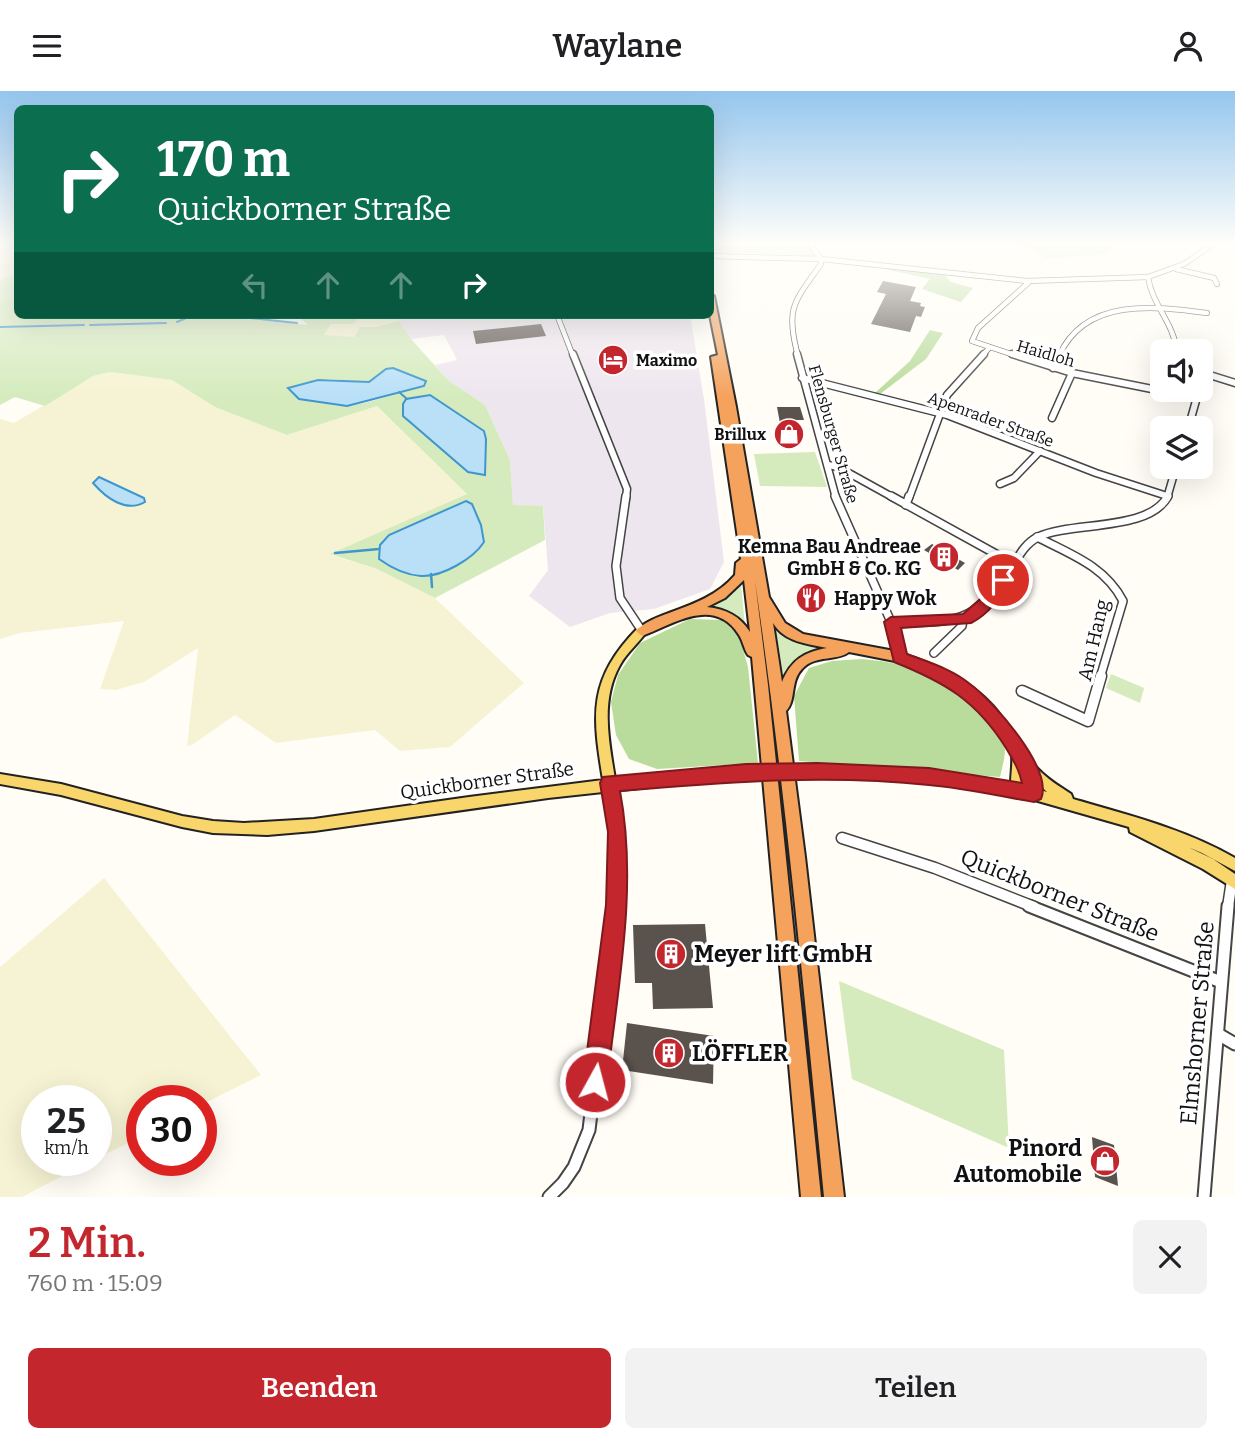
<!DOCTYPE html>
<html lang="de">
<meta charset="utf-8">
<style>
:root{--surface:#fff;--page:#f2f2f2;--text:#202124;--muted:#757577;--accent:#c4262e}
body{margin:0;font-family:Bitter,serif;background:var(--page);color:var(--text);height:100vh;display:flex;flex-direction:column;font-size:26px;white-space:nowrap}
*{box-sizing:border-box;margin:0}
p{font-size:23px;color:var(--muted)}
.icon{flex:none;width:38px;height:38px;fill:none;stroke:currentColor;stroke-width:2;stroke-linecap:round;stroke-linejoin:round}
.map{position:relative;height:1106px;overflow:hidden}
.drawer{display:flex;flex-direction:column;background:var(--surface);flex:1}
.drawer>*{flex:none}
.banner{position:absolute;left:14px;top:14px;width:700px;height:214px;border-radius:10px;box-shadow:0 7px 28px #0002;background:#0b6e4f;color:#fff;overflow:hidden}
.tools{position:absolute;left:1150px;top:248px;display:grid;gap:14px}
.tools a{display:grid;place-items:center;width:63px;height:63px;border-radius:10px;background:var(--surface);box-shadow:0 7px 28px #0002;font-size:35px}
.speed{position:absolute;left:21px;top:994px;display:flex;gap:14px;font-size:35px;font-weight:700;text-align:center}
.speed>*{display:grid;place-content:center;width:91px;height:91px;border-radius:50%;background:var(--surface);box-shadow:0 7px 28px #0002;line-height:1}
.speed small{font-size:18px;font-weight:400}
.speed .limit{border:10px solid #d22;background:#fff;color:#111}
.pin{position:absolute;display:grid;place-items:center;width:60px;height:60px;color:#fff;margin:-30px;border:4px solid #fff;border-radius:50%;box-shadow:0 2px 7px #0007}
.me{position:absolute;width:77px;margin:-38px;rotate:7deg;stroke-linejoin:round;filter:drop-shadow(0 0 5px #0008)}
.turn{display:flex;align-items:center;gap:24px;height:147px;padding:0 28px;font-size:32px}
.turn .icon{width:91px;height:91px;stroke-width:2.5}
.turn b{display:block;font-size:49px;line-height:60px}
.lanes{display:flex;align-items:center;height:66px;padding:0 28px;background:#0003;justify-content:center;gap:35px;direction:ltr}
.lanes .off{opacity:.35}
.round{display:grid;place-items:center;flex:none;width:74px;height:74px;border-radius:10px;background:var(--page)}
.summary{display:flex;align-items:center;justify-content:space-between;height:119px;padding:0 28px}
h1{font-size:42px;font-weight:600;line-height:52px;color:var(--accent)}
.action{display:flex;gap:14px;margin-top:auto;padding:14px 28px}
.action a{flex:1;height:80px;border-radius:10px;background:var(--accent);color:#fff;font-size:28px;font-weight:600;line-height:80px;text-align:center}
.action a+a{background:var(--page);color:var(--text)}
header{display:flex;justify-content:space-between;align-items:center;height:91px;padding:0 28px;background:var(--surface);font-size:32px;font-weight:600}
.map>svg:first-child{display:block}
</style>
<header><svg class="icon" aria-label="menu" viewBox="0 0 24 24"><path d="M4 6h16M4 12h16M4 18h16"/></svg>Waylane<svg class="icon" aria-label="person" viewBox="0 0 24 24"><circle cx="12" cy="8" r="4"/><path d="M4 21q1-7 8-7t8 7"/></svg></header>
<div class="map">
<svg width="1235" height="1106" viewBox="0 0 1235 1106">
<rect width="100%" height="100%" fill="#fffdf5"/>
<path fill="#eee6ef" d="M 409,224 L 690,224 L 704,308 L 724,471 L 710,498 L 654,518 L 610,522 L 570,536 L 529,505 L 548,479 L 543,415 L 513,415 L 510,369 L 485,314 L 448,289 L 435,274 L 457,269 L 444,244 L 411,248 L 398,228 Z"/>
<g fill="#f6f3d4">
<path d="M 0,152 L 18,152 L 17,182 L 0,189 Z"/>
<path d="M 361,224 L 409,224 L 398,228 L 399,230 L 376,236 L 360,236 L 354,246 L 323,245 L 331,233 L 352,233 Z"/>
<path d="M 110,281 L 172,289 L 215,316 L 287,344 L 377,315 L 467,403 L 331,464 L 377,478 L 435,507 L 524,592 L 450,656 L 400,660 L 375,639 L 276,652 L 235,624 L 192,654 L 187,655 L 198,557 L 144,591 L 116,599 L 100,598 L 124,530 L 20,542 L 0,548 L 0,328 L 14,332 L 93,285 Z"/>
<path d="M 104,787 L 261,984 L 201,1014 L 201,1010 L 142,1010 L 142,1045 L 96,1068 L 96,1010 L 37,1010 L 37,1069 L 93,1069 L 22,1106 L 0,1106 L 0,876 Z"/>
</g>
<g fill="#d5ebbd" fill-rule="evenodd">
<path d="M 711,152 L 806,152 L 816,165 L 732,161 L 711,163 Z"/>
<path d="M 999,152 L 1116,152 L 1102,164 L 1045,167 L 1032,157 Z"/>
<path d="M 17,182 L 18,224 L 205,224 L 308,234 L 296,224 L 361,224 L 353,233 L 331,233 L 324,244 L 354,246 L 360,236 L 376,236 L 399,230 L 411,248 L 448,289 L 485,314 L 510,369 L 513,414 L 543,415 L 545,449 L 435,507 L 377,478 L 330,463 L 467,403 L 377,315 L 287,344 L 215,316 L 172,289 L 110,281 L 93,285 L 45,315 L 15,306 L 0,314 L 0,189 ZM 378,285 L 415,286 L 425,290 C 412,299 364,314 347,315 C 327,316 307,304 289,297 L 328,288 L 369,291 ZM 430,304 L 484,340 L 486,348 L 485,384 L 404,325 ZM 472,413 L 481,434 L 440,481 L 421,485 L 406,481 L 389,444 Z"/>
<path d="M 815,361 L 827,396 L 760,395 L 754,363 Z"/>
<path d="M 741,492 L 745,536 L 705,518 L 707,513 Z"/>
<path d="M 776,539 L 798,551 L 828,557 L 801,567 L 783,583 Z"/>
<path d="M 1111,583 L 1144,597 L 1140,612 L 1106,597 Z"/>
<path d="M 839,890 L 1004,959 L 1009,1057 L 852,988 Z"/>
</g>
<g fill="#b9dc9c">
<path d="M 886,176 L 945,184 L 951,191 L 973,197 L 961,211 L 922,198 L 930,188 L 885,178 Z"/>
<path d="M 930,239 L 943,242 L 926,268 L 880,303 L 875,302 L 910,270 Z"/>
<path d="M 690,528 L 722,529 L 739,544 L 748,576 L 758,672 L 657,678 L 629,668 L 616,644 L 611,611 L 618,584 L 640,552 Z"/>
<path d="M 861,568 C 916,573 943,582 982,622 C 992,632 1004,644 1005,658 C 1005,667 1002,677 1000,686 L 799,670 L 794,605 L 809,577 L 832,570 Z"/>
</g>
<g fill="#b9e0f7" stroke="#3f96cf" stroke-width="2">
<path d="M 393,277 L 426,290 L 424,295 L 347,315 L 299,308 L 288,297 L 318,289 L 369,291 L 386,278 Z"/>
<path d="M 430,304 L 484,340 L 486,348 L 485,384 L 468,381 L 403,325 L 403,313 L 406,308 Z"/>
<path d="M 99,386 L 144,407 L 145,411 C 126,422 106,407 93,392 Z"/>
<path d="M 466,410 L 472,413 L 481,434 L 484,451 C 473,468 442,486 421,485 C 406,484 390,476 379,468 L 380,454 L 389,444 Z"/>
</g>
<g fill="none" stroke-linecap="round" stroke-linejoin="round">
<g stroke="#3f96cf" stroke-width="2">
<path d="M 221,224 L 297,232"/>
<path d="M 177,231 L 193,224"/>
<path d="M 90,234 L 166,232"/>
<path d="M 0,236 L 84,234"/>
<path d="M 399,301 L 407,308"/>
</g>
<g stroke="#3f96cf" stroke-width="2.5">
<path d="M 335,462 L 379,458"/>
<path d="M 431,483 L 432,496"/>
</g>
</g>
<g fill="#5a524d">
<path d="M 883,190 L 916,196 L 910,210 L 921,212 L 920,215 L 925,216 L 921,226 L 916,225 L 910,241 L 871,233 L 886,203 L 877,201 Z"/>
<path d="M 541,233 L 546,245 L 476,253 L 473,240 Z"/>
<path d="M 777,316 L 800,316 L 804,329 L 793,329 L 799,354 L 784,354 Z"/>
<path d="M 932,453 L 965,472 L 958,479 L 924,459 Z"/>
<path d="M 705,833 L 713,917 L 653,918 L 652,892 L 635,892 L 633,834 Z"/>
<path d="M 627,932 L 714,945 L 713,993 L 622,979 Z"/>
<path d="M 1092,1046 L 1114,1054 L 1118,1095 L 1095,1086 Z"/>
</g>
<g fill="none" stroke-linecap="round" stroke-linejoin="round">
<g stroke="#444" stroke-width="6">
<g id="minor-far4">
<path d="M 809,152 L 821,168"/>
<path d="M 710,165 L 821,168 L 1027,190 L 1148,186"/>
<path d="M 1176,178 L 1214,187 L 1217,193"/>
<path d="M 557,224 L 573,265"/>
<path d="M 577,224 L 625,224"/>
<path d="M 1177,261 C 1174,232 1152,214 1148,186 L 1184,173 L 1215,152"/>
<path d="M 798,265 C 785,217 794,211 821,173 L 821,168"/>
<path d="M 982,265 L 989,257"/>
<path d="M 1017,265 L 972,250 L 978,237 L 1028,192 L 1027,190"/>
<path d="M 1059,265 C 1085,206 1155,215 1207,222"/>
</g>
</g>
<g stroke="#444" stroke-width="9">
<g id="minor-far3">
<path d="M 573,263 L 627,398 L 626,407"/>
<path d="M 797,263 L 836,407"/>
<path d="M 1012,263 L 1072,282 L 1197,307"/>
<path d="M 1053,277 L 1059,263"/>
<path d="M 1200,281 L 1235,292"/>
<path d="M 802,287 L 947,324 L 1096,382 L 1167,405"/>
<path d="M 1052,327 L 1072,282"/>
<path d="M 1188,338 L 1199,299"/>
<path d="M 828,374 L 838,376 L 894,407"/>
<path d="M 1000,393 L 1014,387 L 1040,360"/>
<path d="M 909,407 L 947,304 L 984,263"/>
<path d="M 1167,407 L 1176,376"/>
</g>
</g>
<g stroke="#444" stroke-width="10">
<g id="minor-far2">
<path d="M 626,405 L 616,475 L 620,507 L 642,540"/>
<path d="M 835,405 L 891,531 L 900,566"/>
<path d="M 891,405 L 1014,473"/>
<path d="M 906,414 L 909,405"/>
<path d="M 1037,446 C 1070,463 1105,475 1123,510 L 1100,587"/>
<path d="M 891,531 C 953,532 974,534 1010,479 C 1018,467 1024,453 1038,446 C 1072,430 1149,441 1168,405"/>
<path d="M 934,562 L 962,535 L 963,529"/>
</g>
</g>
<g stroke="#444" stroke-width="13">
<g id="minor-far1">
<path d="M 1022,600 L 1088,630 L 1101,585"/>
<path d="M 610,692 L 618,741 L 616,816"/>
<path d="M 842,747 L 935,777 L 1034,816"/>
<path d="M 1228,816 L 1232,789"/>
</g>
</g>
<g stroke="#444" stroke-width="15">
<g id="minor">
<path d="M 1029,815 L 1221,891"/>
<path d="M 1218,943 L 1235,953"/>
<path d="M 549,1106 L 563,1092 L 574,1076 L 589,1039 L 616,815"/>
<path d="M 1204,1106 L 1228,815"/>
</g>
</g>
<g stroke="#222" stroke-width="4">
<g id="major">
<path d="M 642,536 L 647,540 C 639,552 627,561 620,574 C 600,609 609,651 615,688 L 746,676 L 750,677 L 752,681 L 750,685 L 548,707 L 314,740 L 267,744 L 213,742 L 182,736 L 61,704 L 0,693 L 0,683 L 61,693 L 182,725 L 213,730 L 244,732 L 314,728 L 469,706 L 603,689 C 592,623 588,588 638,537 Z"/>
<path d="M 900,562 C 934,573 968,588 993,615 C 1010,634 1020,658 1037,677 C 1047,688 1059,695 1071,703 L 1073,708 C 1128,724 1185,738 1235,767 L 1235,780 L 1202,762 L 1188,756 L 1213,768 L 1235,783 L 1235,798 L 1203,778 L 1130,741 L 1129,736 L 1017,704 L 929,690 L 818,685 L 814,684 L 812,680 L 814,676 L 818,675 L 929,680 L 1011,692 C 1011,682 1014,667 1011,659 C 1009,652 1003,646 999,640 C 974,604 937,583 896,569 L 895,566 L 896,563 ZM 1023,678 L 1047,701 L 1023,694 Z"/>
</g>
</g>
<g stroke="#222" stroke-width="4">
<path id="highway" d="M 710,203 L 714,205 L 736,316 L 769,506 L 785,532 L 803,543 L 900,561 L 904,563 L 906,566 L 904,569 L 900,571 L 849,561 C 836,571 816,563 802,578 C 790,590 796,611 786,620 L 805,766 L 844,1106 L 824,1106 C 804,900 785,695 755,490 L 768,594 L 821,1106 L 801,1106 L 752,566 L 748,564 C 744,558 743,550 739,544 C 714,504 672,534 642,545 L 636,540 C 644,531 658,526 669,522 C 694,513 718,504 735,484 L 736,472 L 741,468 L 711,266 L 718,264 L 710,224 ZM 744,489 L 750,541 C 740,525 726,518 707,516 L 725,507 ZM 773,532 C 784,551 808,553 827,557 C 804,561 791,569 782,591 Z"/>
</g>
<use href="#minor-far4" stroke="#fff" stroke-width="4.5"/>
<use href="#minor-far3" stroke="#fff" stroke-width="6"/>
<use href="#minor-far2" stroke="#fff" stroke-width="7"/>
<use href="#minor-far1" stroke="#fff" stroke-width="10"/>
<use href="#minor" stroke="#fff" stroke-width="11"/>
<use href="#major" fill="#f9d66b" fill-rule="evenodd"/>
<use href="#highway" fill="#f5a25d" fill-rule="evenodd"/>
<g stroke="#222" stroke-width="16" stroke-linecap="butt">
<path id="major-bridge" d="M 746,681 L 818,680"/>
</g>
<use href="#major-bridge" stroke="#f9d66b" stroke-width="12"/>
</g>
<linearGradient id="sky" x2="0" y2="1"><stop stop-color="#95c6ee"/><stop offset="0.5" stop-color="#fffefa"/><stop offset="1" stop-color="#fffefa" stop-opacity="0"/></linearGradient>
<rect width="1235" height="306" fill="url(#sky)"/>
<path fill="#c4262e" stroke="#7f191e" stroke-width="2" d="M 1003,484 L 1010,489 C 1000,507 989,523 971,532 L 901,537 L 907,563 C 928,571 952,578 970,593 C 993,610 1054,678 1041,708 L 1034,711 C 999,705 964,697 929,694 C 826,683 723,691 620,700 C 638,795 618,895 607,991 L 604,1000 L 595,1003 L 587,1000 L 583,991 L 606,814 L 608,741 L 600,692 L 603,686 L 746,673 L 818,672 L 929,677 L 1022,692 C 1019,678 1013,669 1006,657 C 976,609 944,591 894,571 L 884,531 L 891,526 L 963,523 L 987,502 L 998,486 Z"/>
<defs>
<g id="hotel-disc" transform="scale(1.575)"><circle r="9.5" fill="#c4262e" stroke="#fff"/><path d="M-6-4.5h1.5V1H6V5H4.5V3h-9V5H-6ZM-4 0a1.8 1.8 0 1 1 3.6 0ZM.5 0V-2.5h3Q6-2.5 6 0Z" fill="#fff"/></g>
<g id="shop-disc" transform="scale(1.575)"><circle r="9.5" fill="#c4262e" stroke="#fff"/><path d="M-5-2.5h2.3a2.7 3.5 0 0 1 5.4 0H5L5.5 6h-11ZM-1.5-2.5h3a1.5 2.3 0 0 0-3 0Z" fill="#fff"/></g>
<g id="building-disc" transform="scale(1.575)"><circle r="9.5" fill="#c4262e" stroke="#fff"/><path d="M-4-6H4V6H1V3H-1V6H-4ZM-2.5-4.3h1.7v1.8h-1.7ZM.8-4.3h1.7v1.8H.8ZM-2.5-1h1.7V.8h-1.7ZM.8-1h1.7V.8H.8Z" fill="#fff"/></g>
<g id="restaurant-disc" transform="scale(1.575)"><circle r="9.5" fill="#c4262e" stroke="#fff"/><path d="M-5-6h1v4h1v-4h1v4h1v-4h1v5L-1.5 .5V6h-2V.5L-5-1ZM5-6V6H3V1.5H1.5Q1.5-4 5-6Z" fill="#fff"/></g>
</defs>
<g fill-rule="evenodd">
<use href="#hotel-disc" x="613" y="269"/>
<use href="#shop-disc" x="789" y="343"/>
<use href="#building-disc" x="944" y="466"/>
<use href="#restaurant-disc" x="811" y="507"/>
<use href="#building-disc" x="671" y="863"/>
<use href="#building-disc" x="669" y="962"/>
<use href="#shop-disc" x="1105" y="1070"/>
</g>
<g text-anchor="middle" stroke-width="7" stroke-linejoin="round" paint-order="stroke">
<g font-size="16" fill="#111" stroke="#fff">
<text transform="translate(1046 262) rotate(16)" y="6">Haidloh</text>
<text transform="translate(991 328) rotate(20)" y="6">Apenrader Straße</text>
<text transform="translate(834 343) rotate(74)" y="6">Flensburger Straße</text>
</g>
<g font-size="16" font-weight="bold" fill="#111" stroke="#fff" text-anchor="start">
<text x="636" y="275">Maximo</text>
<text x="766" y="349" text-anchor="end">Brillux</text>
</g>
<g font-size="19" font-weight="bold" fill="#111" stroke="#fff" text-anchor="end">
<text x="921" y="462">Kemna Bau Andreae<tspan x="921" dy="22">GmbH &amp; Co. KG</tspan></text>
<text x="834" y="514" text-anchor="start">Happy Wok</text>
</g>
<g font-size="19" fill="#111" stroke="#fff">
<text transform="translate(1093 549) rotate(-77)" y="7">Am Hang</text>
<text transform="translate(487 689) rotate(-8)" y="7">Quickborner Straße</text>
</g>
<g font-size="23" fill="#111" stroke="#fff">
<text transform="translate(1060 804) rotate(22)" y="8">Quickborner Straße</text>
<text transform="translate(1197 932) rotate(-85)" y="8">Elmshorner Straße</text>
</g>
<g font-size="23" font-weight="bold" fill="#111" stroke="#fff" text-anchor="start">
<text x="694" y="871">Meyer lift GmbH</text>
<text x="692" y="970">LÖFFLER</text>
<text x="1082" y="1065" text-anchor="end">Pinord<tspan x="1082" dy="26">Automobile</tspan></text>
</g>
</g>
</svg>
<div class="tools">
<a><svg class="icon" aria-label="sound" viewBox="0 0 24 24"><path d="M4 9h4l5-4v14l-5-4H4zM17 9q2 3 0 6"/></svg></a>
<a><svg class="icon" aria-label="layers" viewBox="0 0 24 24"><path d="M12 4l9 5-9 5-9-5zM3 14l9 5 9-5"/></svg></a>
</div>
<div class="speed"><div>25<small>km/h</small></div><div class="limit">30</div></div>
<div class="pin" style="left:1003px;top:489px;background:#d93025"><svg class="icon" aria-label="arrive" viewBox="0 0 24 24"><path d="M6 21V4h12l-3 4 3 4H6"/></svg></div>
<svg class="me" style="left:595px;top:991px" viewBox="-20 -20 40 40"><circle r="17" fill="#c4262e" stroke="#fff" stroke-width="3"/><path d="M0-11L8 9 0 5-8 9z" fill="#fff"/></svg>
<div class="banner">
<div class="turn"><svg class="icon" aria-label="right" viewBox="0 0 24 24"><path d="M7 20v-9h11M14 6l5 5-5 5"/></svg><div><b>170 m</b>Quickborner Straße</div></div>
<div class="lanes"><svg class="icon off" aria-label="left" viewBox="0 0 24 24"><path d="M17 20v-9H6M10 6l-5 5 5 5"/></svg><svg class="icon off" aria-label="ahead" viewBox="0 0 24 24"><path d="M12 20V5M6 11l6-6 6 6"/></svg><svg class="icon off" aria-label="ahead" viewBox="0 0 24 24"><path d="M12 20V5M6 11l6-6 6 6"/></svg><svg class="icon" aria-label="right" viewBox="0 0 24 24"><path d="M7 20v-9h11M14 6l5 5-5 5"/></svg></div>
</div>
</div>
<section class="drawer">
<div class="summary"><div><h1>2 Min.</h1><p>760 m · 15:09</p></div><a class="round"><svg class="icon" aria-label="close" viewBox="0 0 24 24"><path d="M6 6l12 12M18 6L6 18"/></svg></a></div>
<div class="action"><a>Beenden</a><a>Teilen</a></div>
</section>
